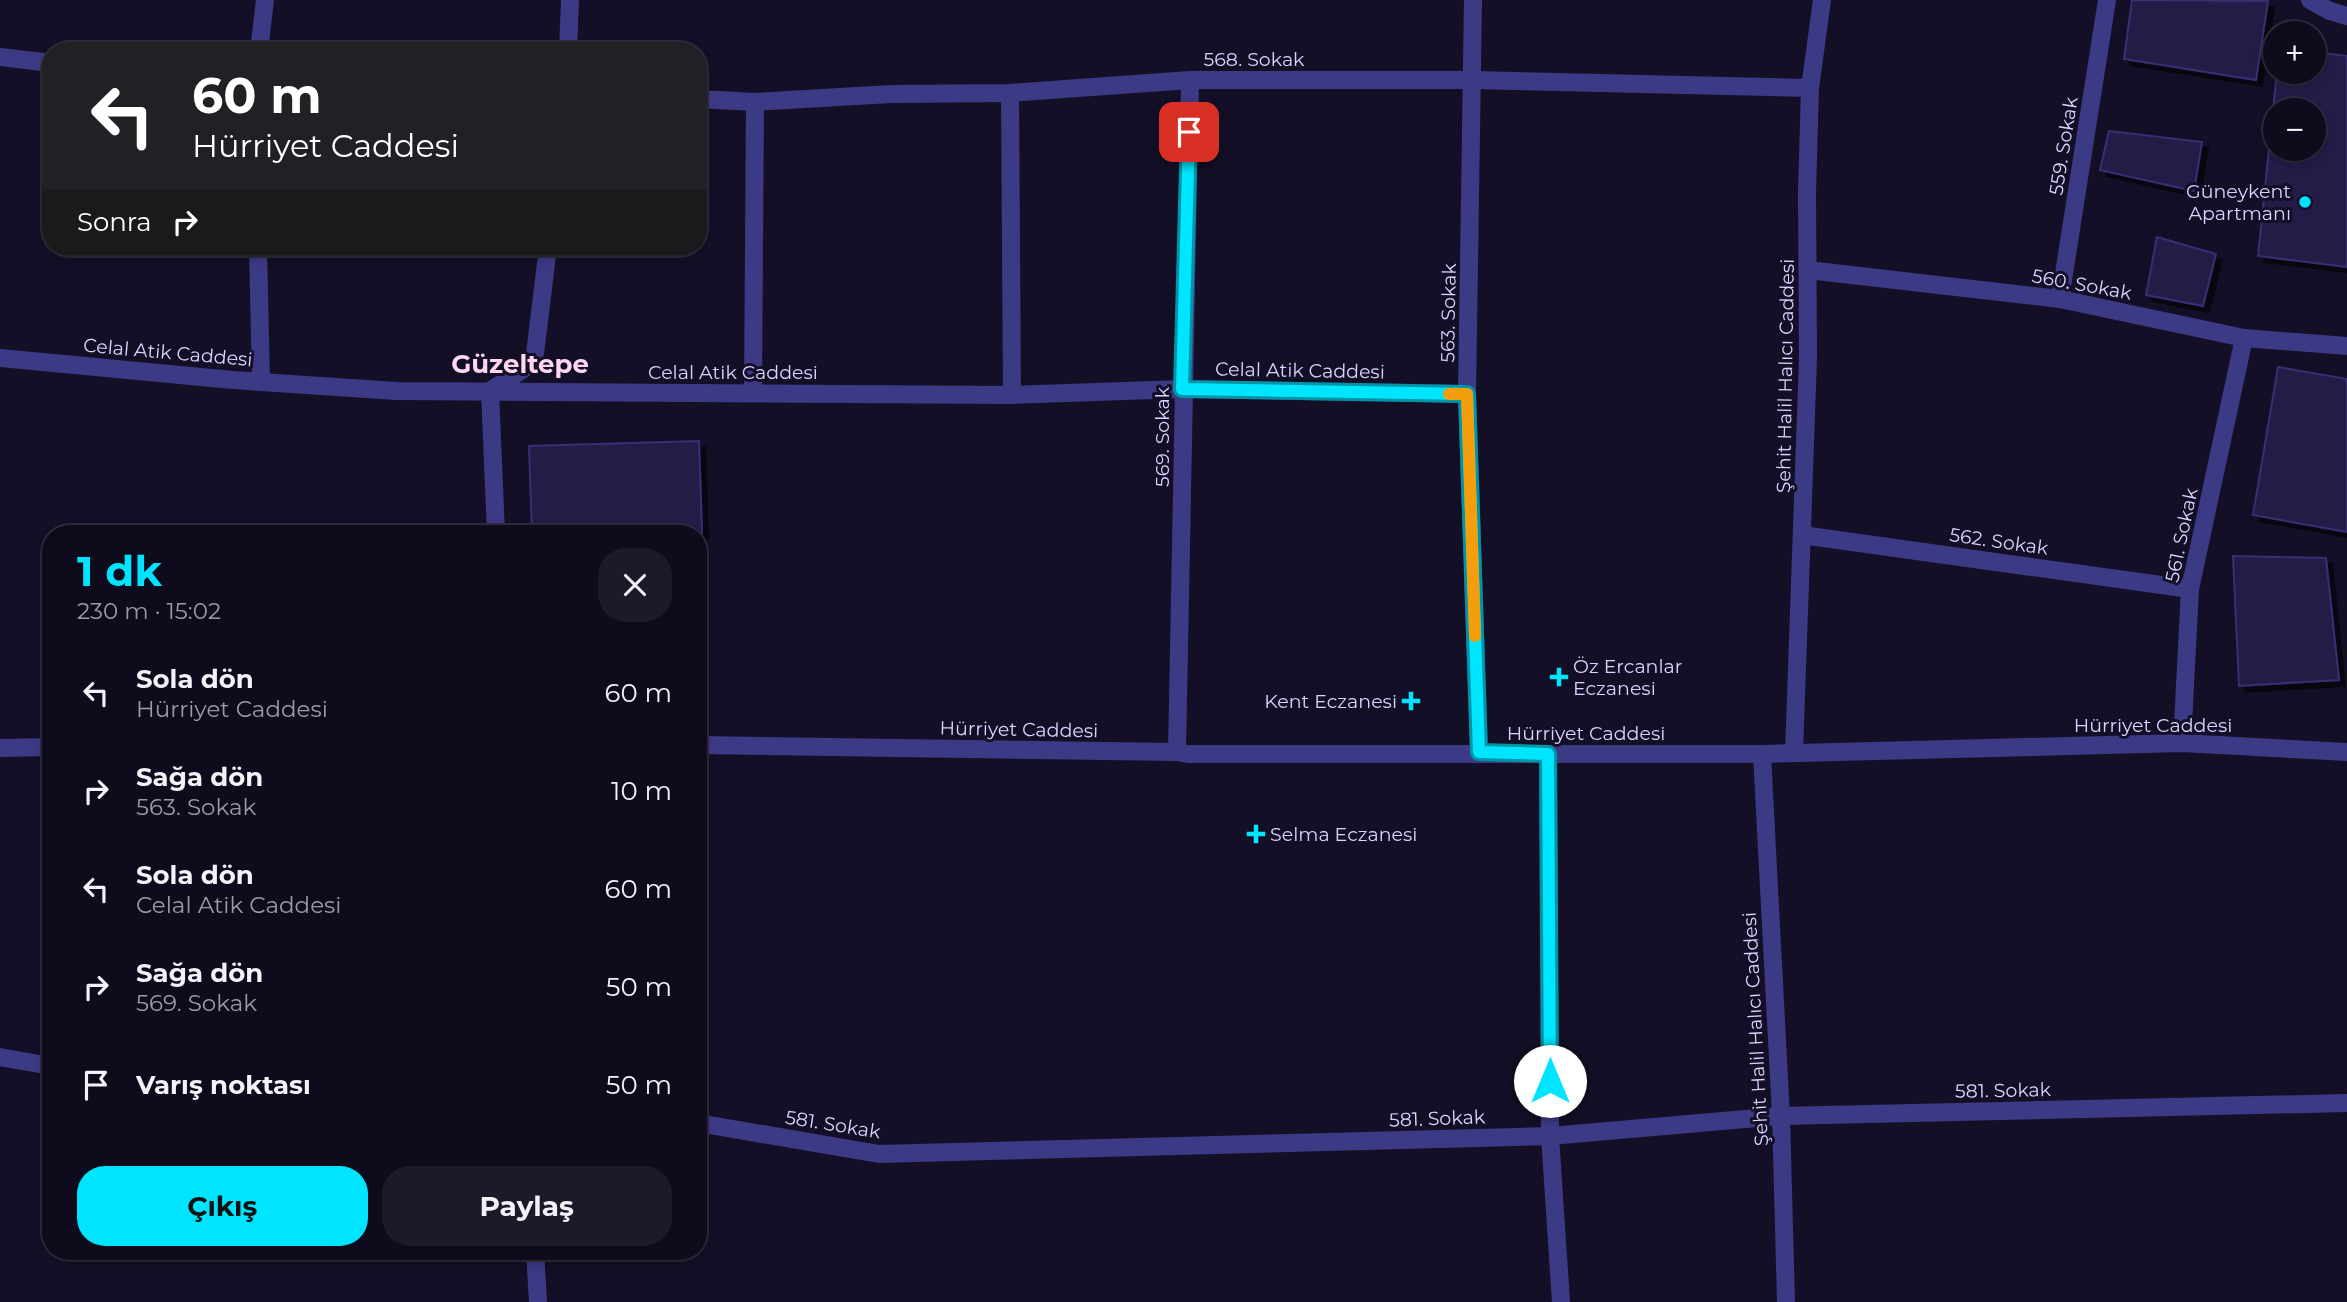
<!DOCTYPE html>
<html lang="tr">
<meta charset="utf-8">
<style>
:root{--surface:#0e0b1c;--page:#1c1929;--text:#f1f3f6;--muted:#9b9ba3;--line:#2e2b3b;--accent:#00e5ff}
body{margin:0;font-family:Montserrat,sans-serif;background:var(--page);color:var(--text);height:100vh;display:flex;flex-direction:column;font-size:26px;white-space:nowrap}
*{box-sizing:border-box;margin:0}
p{font-size:23px;color:var(--muted)}
.icon{flex:none;width:38px;height:38px;fill:none;stroke:currentColor;stroke-width:2;stroke-linecap:round;stroke-linejoin:round}
.map{position:relative;flex:1;overflow:hidden}
.side{position:absolute;left:42px;top:525px;width:665px;height:735px;display:flex;flex-direction:column;background:var(--surface);border-radius:28px;box-shadow:0 4px 10px #0003,0 0 0 2px var(--line)}
.side>*{flex:none}
.hud{position:absolute;left:42px;top:42px;width:665px;height:214px;border-radius:28px;box-shadow:0 4px 10px #0003,0 0 0 2px var(--line);background:#202124;color:#fff;overflow:hidden}
.tools{position:absolute;left:2263px;top:21px;display:grid;gap:14px}
.tools a{display:grid;place-items:center;width:63px;height:63px;border-radius:50%;background:var(--surface);box-shadow:0 4px 10px #0003,0 0 0 2px var(--line);font-size:35px}
.pin{position:absolute;display:grid;place-items:center;width:60px;height:60px;color:#fff;margin:-30px;border-radius:14px;box-shadow:0 4px 10px #0006}
.me{position:absolute;width:77px;margin:-38px;rotate:0deg;stroke-linejoin:round;filter:drop-shadow(0 0 5px #0008)}
.turn{display:flex;align-items:center;gap:24px;height:147px;padding:0 35px;font-size:32px}
.turn .icon{width:91px;height:91px;stroke-width:2.5}
.turn b{display:block;font-size:49px;line-height:60px}
.then{display:flex;align-items:center;height:66px;padding:0 35px;background:#0003;gap:14px;font-size:26px}
.round{display:grid;place-items:center;flex:none;width:74px;height:74px;border-radius:28px;background:var(--page)}
.head{display:flex;align-items:center;justify-content:space-between;height:119px;padding:0 35px}
h1{font-size:42px;font-weight:700;line-height:52px;color:var(--accent)}
.button{display:flex;gap:14px;margin-top:auto;padding:14px 35px}
.button a{flex:1;height:80px;border-radius:28px;background:var(--accent);color:#111;font-size:28px;font-weight:700;line-height:80px;text-align:center}
.button a+a{background:var(--page);color:var(--text)}
ul{padding:0;list-style:none}
li{display:flex;align-items:center;gap:21px;height:98px;padding:0 35px}
li div{flex:1}
li b{display:block;font-size:26px}
li em{font-style:normal}
.map>svg:first-child{display:block}
</style>
<div class="map">
<svg width="2347" height="1302" viewBox="0 0 2347 1302">
<defs>
<filter id="shadow"><feDropShadow dx="6" dy="6" stdDeviation="0" flood-color="#0009"/></filter>
</defs>
<rect width="100%" height="100%" fill="#130f26"/>
<g fill="#241b47" stroke="#3b2d73" stroke-width="2" fill-rule="evenodd" filter="url(#shadow)">
<path d="M 2132,0 L 2268,1 L 2256,80 L 2124,59 Z"/>
<path d="M 2314,52 L 2347,56 L 2347,267 L 2258,256 L 2277,72 L 2314,72 ZM 2275,110 L 2314,110 L 2314,149 L 2275,149 Z"/>
<path d="M 2109,131 L 2202,142 L 2194,191 L 2100,170 Z"/>
<path d="M 2157,237 L 2216,254 L 2203,306 L 2146,295 Z"/>
<path d="M 2278,367 L 2347,379 L 2347,532 L 2253,515 Z"/>
<path d="M 699,441 L 702,533 L 532,534 L 529,446 Z"/>
<path d="M 2233,556 L 2326,558 L 2339,680 L 2239,686 Z"/>
</g>
<g fill="none" stroke-linecap="round" stroke-linejoin="round">
<g stroke="#3d3a85" stroke-width="18">
<path d="M 1473,0 L 1467,394 L 1479,752"/>
<path d="M 2310,0 L 2330,11 L 2347,16"/>
<path d="M 259,51 L 265,0"/>
<path d="M 0,57 L 51,63"/>
<path d="M 1010,93 L 1012,395"/>
<path d="M 698,99 L 755,102 L 891,94 L 1010,93 L 1190,80 L 1473,80 L 1810,88"/>
<path d="M 258,247 L 261,382"/>
<path d="M 1808,270 L 2060,299 L 2244,338 L 2347,346"/>
<path d="M 2060,299 L 2107,0"/>
<path d="M 753,393 L 755,102"/>
<path d="M 1802,535 L 2190,589"/>
<path d="M 2182,743 L 2190,589 L 2244,338"/>
<path d="M 1177,752 C 1182,528 1185,304 1190,80"/>
<path d="M 1548,754 L 1550,1136 L 1561,1302"/>
<path d="M 0,1057 L 51,1066"/>
<path d="M 698,1123 L 879,1154 L 1550,1136 L 1781,1116 L 2347,1103"/>
</g>
<g stroke="#3d3a85" stroke-width="18">
<path d="M 568,51 L 570,0"/>
<path d="M 0,358 L 233,380 L 396,391 L 1012,395 L 1182,389 L 1467,394"/>
<path d="M 496,534 L 490,391 L 534,362 L 548,247"/>
<path d="M 698,745 L 1177,752 L 1188,754 L 1762,754 L 2182,743 L 2347,752"/>
<path d="M 0,748 L 51,747"/>
<path d="M 1794,753 L 1808,358 L 1807,192 L 1810,88 L 1822,0"/>
<path d="M 1762,754 L 1781,1116 L 1786,1302"/>
<path d="M 535,1251 L 538,1302"/>
</g>
</g>
<g fill="none" stroke-linecap="round" stroke-linejoin="round">
<g stroke="#0095a6" stroke-width="18">
<path id="route" d="M 1189,132 L 1182,389 L 1467,394 L 1479,752 L 1548,754 L 1550,1081"/>
</g>
<use href="#route" stroke="#00e5ff" stroke-width="12"/>
<path stroke="#f59e0b" stroke-width="12" d="M 1449,394 L 1467,394 L 1475,636"/>
</g>
<g fill="#00e5ff" stroke="#130f26" stroke-width="2.5">
<circle cx="2305" cy="202" r="7"/>
<path d="M1555.5 666.5h7v7h7v7h-7v7h-7v-7h-7v-7h7z"/>
<path d="M1407.5 690.5h7v7h7v7h-7v7h-7v-7h-7v-7h7z"/>
<path d="M1252.5 823.5h7v7h7v7h-7v7h-7v-7h-7v-7h7z"/>
</g>
<g text-anchor="middle" stroke-width="6" stroke-linejoin="round" paint-order="stroke">
<g font-size="19" fill="#d9d4ff" stroke="#130f26">
<text x="1254" y="66">568. Sokak</text>
<text transform="translate(2063 146) rotate(-81)" y="7">559. Sokak</text>
<text transform="translate(2082 284) rotate(10)" y="7">560. Sokak</text>
<text transform="translate(1448 313) rotate(-89)" y="7">563. Sokak</text>
<text transform="translate(168 352) rotate(5)" y="7">Celal Atik Caddesi</text>
<text transform="translate(1300 370) rotate(1)" y="7">Celal Atik Caddesi</text>
<text x="733" y="379">Celal Atik Caddesi</text>
<text transform="translate(1785 376) rotate(-89)" y="7">Şehit Halil Halıcı Caddesi</text>
<text transform="translate(1162 437) rotate(-90)" y="7">569. Sokak</text>
<text transform="translate(2181 535) rotate(-78)" y="7">561. Sokak</text>
<text transform="translate(1999 541) rotate(8)" y="7">562. Sokak</text>
<text x="2153" y="732">Hürriyet Caddesi</text>
<text transform="translate(1019 729) rotate(1)" y="7">Hürriyet Caddesi</text>
<text x="1586" y="740">Hürriyet Caddesi</text>
<text transform="translate(1755 1029) rotate(-93)" y="7">Şehit Halil Halıcı Caddesi</text>
<text transform="translate(2003 1090) rotate(-1)" y="7">581. Sokak</text>
<text transform="translate(1437 1118) rotate(-2)" y="7">581. Sokak</text>
<text transform="translate(833 1124) rotate(9)" y="7">581. Sokak</text>
</g>
<g font-size="19" fill="#d9d4ff" stroke="#130f26" text-anchor="end">
<text x="2291" y="198">Güneykent<tspan x="2291" dy="22">Apartmanı</tspan></text>
<text x="1573" y="673" text-anchor="start">Öz Ercanlar<tspan x="1573" dy="22">Eczanesi</tspan></text>
<text x="1397" y="708">Kent Eczanesi</text>
<text x="1270" y="841" text-anchor="start">Selma Eczanesi</text>
</g>
<g font-size="26" font-weight="bold" fill="#ffd6f0" stroke="#130f26">
<text x="520" y="373">Güzeltepe</text>
</g>
</g>
</svg>
<div class="tools">
<a>+</a>
<a>−</a>
</div>
<div class="pin" style="left:1189px;top:132px;background:#d93025"><svg class="icon" aria-label="arrive" viewBox="0 0 24 24"><path d="M6 21V4h12l-3 4 3 4H6"/></svg></div>
<svg class="me" style="left:1550px;top:1081px" viewBox="-20 -20 40 40"><circle r="19" fill="#fff"/><path d="M0-13L10 11 0 6-10 11z" fill="#00e5ff"/></svg>
<div class="hud">
<div class="turn"><svg class="icon" aria-label="left" viewBox="0 0 24 24"><path d="M17 20v-9H6M10 6l-5 5 5 5"/></svg><div><b>60 m</b>Hürriyet Caddesi</div></div>
<div class="then">Sonra<svg class="icon" aria-label="right" viewBox="0 0 24 24"><path d="M7 20v-9h11M14 6l5 5-5 5"/></svg></div>
</div>
<section class="side">
<div class="head"><div><h1>1 dk</h1><p>230 m · 15:02</p></div><a class="round"><svg class="icon" aria-label="close" viewBox="0 0 24 24"><path d="M6 6l12 12M18 6L6 18"/></svg></a></div>
<ul>
<li><svg class="icon" aria-label="left" viewBox="0 0 24 24"><path d="M17 20v-9H6M10 6l-5 5 5 5"/></svg><div><b>Sola dön</b><p>Hürriyet Caddesi</p></div><em>60 m</em></li>
<li><svg class="icon" aria-label="right" viewBox="0 0 24 24"><path d="M7 20v-9h11M14 6l5 5-5 5"/></svg><div><b>Sağa dön</b><p>563. Sokak</p></div><em>10 m</em></li>
<li><svg class="icon" aria-label="left" viewBox="0 0 24 24"><path d="M17 20v-9H6M10 6l-5 5 5 5"/></svg><div><b>Sola dön</b><p>Celal Atik Caddesi</p></div><em>60 m</em></li>
<li><svg class="icon" aria-label="right" viewBox="0 0 24 24"><path d="M7 20v-9h11M14 6l5 5-5 5"/></svg><div><b>Sağa dön</b><p>569. Sokak</p></div><em>50 m</em></li>
<li><svg class="icon" aria-label="arrive" viewBox="0 0 24 24"><path d="M6 21V4h12l-3 4 3 4H6"/></svg><div><b>Varış noktası</b></div><em>50 m</em></li>
</ul>
<div class="button"><a>Çıkış</a><a>Paylaş</a></div>
</section>
</div>
